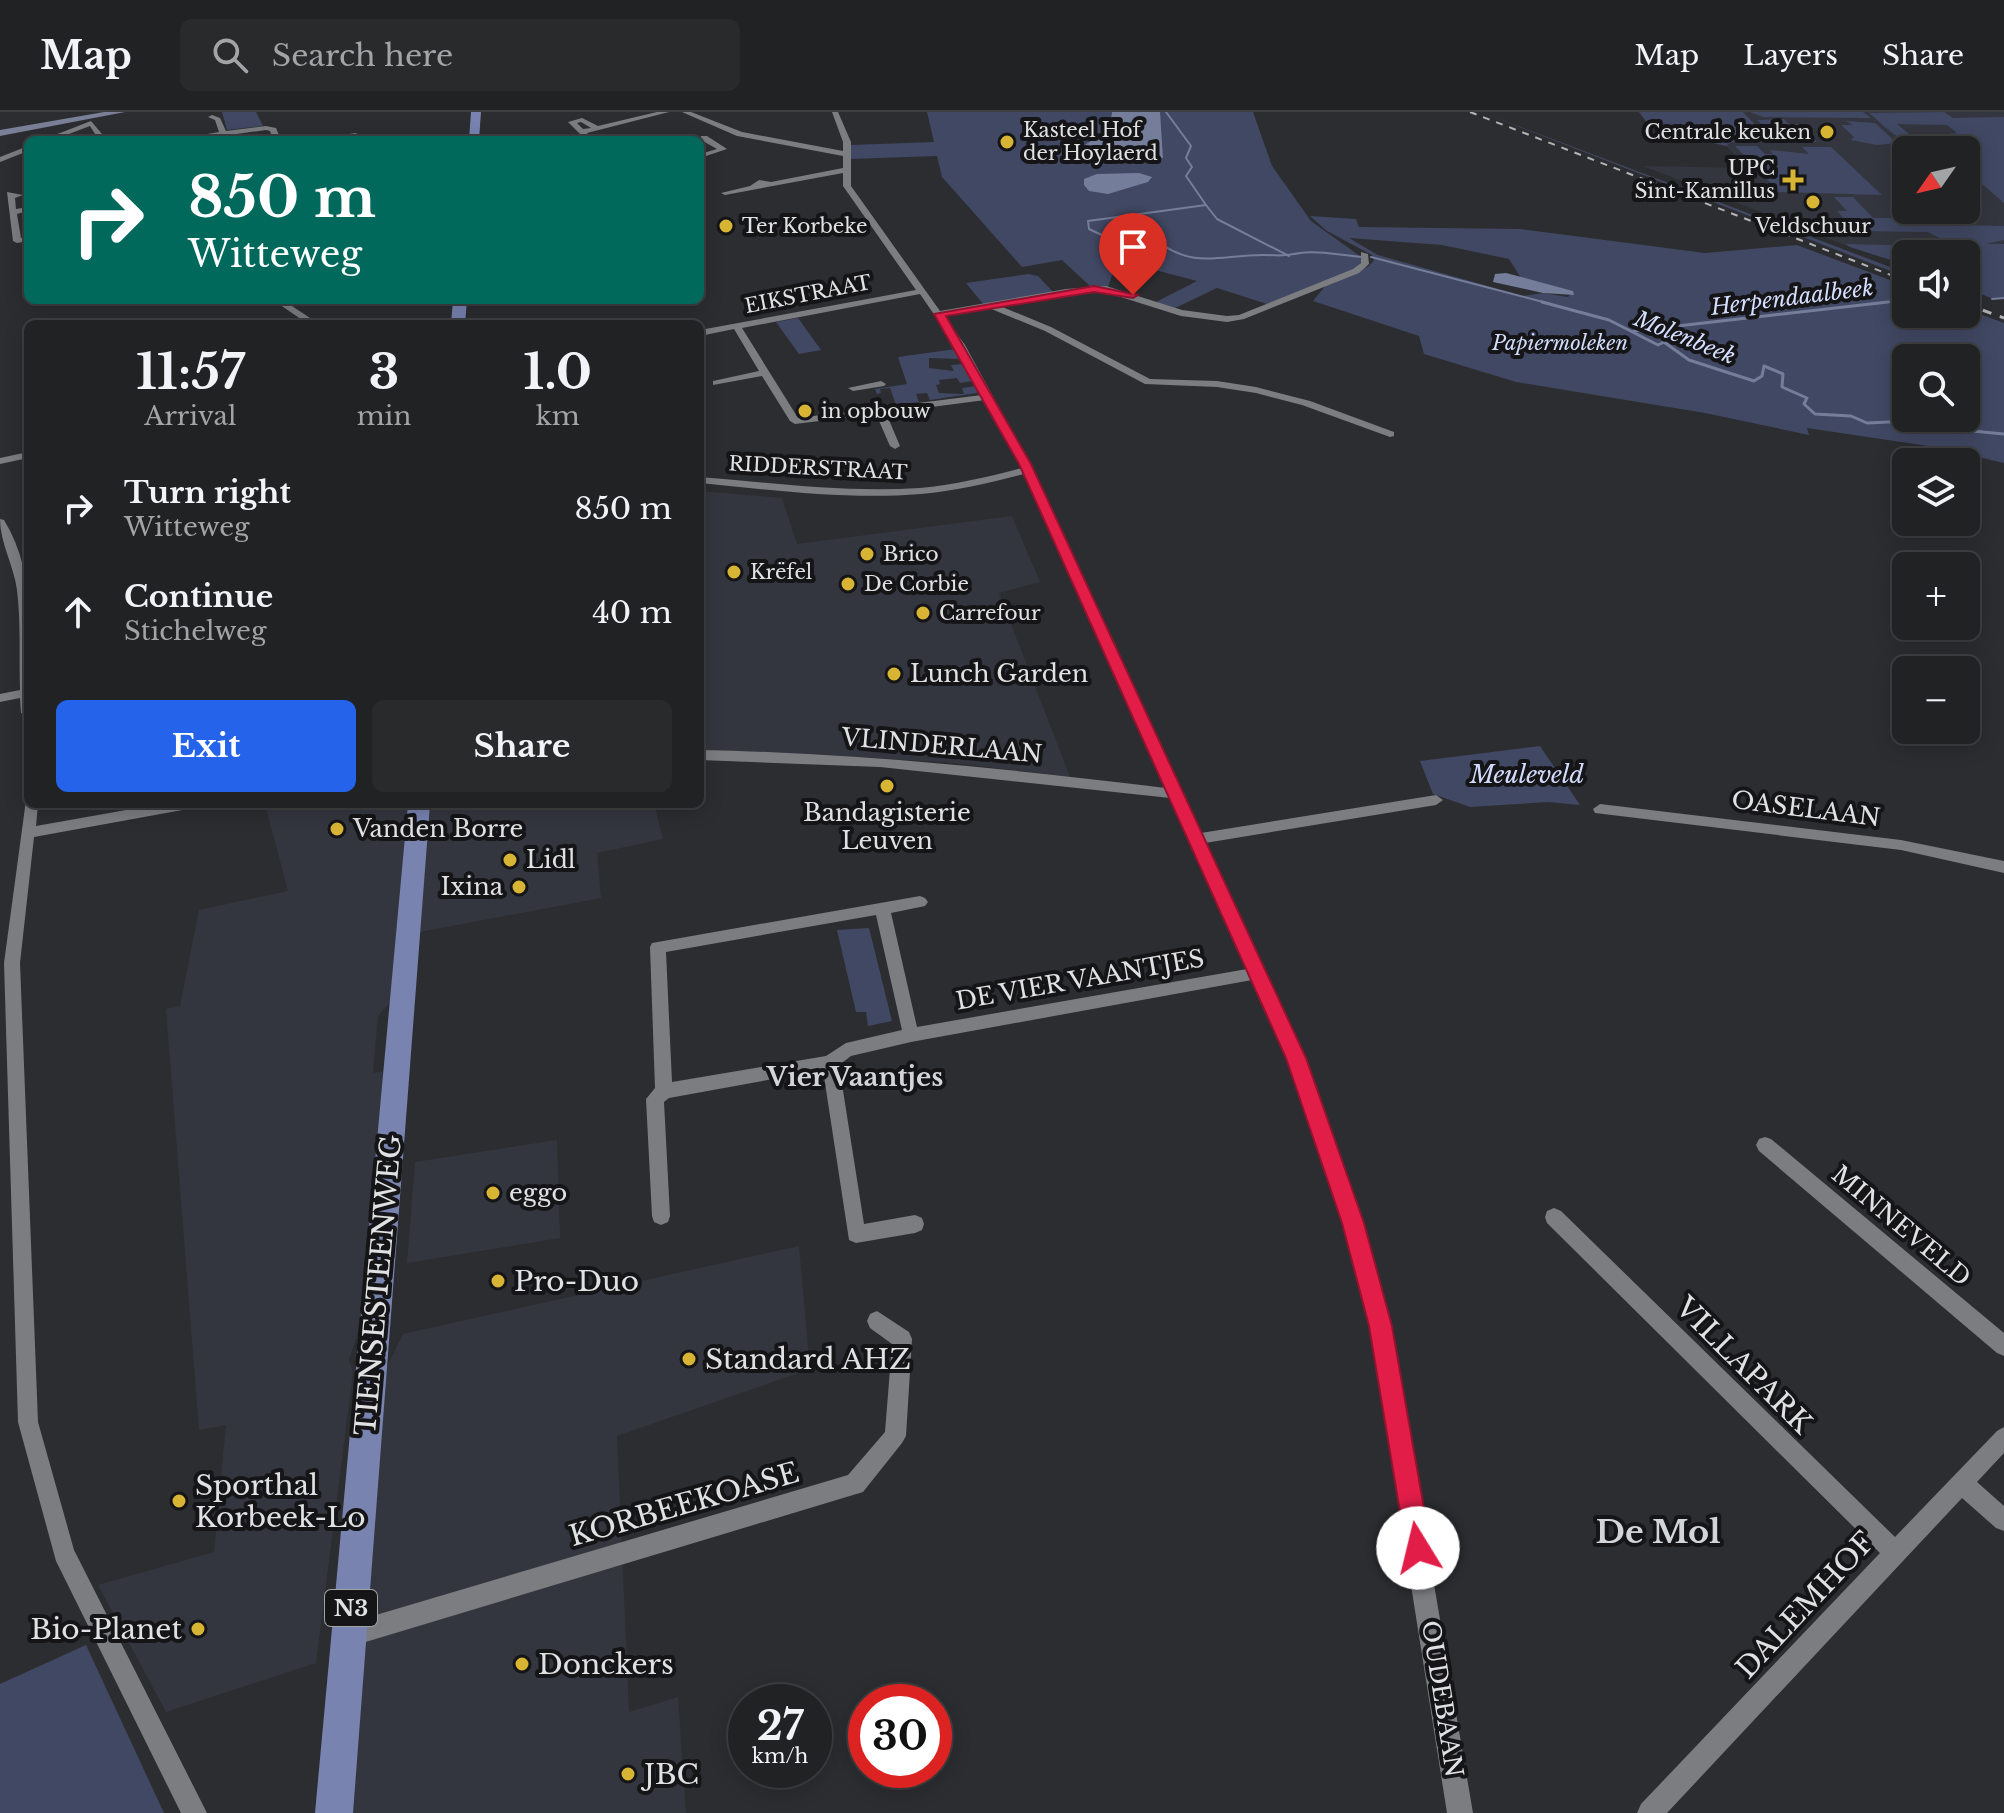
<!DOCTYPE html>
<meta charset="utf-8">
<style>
:root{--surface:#212224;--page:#292a2c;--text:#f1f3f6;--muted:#a2a4a6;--line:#3e3f41;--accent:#2563eb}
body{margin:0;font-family:"Libre Baskerville",serif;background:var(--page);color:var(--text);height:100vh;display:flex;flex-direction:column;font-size:30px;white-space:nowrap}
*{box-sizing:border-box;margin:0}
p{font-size:26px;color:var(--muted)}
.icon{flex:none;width:44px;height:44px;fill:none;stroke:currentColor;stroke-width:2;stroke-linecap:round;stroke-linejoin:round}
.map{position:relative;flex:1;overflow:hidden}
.panel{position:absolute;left:24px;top:208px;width:680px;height:488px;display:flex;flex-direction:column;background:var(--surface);border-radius:12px;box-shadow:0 4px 20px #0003,0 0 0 2px var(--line)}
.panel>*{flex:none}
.top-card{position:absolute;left:24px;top:24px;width:680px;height:168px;border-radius:12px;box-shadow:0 4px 20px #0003,0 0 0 2px var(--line);background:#00695c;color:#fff;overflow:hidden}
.needle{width:52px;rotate:236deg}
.fabs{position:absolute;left:1892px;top:24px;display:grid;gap:16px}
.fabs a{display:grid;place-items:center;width:88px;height:88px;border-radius:12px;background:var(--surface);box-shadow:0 4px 20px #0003,0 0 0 2px var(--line);font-size:40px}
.speed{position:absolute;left:728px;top:1572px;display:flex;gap:16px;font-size:40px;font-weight:700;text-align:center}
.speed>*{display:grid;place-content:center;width:104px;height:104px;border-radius:50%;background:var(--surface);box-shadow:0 4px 20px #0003,0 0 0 2px var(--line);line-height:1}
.speed small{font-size:20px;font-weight:400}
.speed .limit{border:12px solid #d22;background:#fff;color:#111}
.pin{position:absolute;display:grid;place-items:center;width:68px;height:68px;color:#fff;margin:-82px -34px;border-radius:50% 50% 50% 0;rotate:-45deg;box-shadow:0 0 8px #0007}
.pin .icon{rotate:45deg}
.me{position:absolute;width:88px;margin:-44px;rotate:351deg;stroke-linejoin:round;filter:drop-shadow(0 0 6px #0008)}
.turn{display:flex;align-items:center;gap:28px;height:168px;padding:0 32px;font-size:36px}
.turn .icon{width:104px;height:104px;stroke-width:2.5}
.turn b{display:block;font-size:56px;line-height:68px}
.eta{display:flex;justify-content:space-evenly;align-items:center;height:136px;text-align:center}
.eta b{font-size:48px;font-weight:700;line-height:56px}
.primary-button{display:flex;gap:16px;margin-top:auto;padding:16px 32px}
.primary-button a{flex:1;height:92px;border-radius:12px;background:var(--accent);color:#fff;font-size:32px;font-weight:700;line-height:92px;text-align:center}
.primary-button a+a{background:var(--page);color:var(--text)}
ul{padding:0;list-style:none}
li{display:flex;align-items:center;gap:24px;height:104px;padding:0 32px}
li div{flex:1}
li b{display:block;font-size:30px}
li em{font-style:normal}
header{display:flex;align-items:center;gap:48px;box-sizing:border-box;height:112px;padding:0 40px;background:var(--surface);border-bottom:2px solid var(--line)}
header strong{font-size:38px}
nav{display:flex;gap:44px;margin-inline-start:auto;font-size:28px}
.search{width:560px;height:72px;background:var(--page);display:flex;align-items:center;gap:20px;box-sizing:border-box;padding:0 28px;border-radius:12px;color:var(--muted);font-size:30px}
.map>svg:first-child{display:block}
</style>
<header>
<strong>Map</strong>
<div class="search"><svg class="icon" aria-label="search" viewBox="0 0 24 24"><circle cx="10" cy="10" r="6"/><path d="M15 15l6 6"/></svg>Search here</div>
<nav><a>Map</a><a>Layers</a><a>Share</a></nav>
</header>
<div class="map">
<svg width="2004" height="1701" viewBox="0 0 2004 1701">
<rect width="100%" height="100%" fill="#2c2d30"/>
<g fill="#34363f">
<path d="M 1639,0 L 2004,0 L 2004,55 L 1966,38 L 1906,38 L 1906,98 L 1966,98 L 1966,57 L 2004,90 L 2004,132 L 1954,140 L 1850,135 L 1643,54 L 1747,56 L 1726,34 L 1705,29 L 1694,17 L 1651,16 Z"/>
<path d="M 700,379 L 782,386 L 797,432 L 1012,404 L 1040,470 L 999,481 L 1070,665 L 946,650 L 700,639 Z"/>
<path d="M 265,692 L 654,692 L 663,727 L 597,741 L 601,786 L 409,822 L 404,874 L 378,904 L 373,961 L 397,957 L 380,1154 L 349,1248 L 353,1260 L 316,1551 L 166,1600 L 98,1473 L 214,1440 L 226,1313 L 199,1318 L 166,897 L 180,894 L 199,798 L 288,779 Z"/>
<path d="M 557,1028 L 560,1126 L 407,1151 L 415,1050 Z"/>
<path d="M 799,1134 L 810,1257 L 617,1324 L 629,1600 L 678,1585 L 686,1701 L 334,1701 L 367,1295 L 403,1222 Z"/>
</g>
<g fill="#414863" fill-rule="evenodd">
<path d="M 222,0 L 256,0 L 263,14 L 227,18 Z"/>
<path d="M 927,0 L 1253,0 L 1272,54 L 1311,109 L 1364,147 L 1354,158 L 1267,192 L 1217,176 L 1173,197 L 1156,190 L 1197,169 L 1117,148 L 1108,175 L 1092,176 L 1062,148 L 1022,155 L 942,65 L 937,44 L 850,47 L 851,33 L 934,30 Z"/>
<path d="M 1481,0 L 1906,161 L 1906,165 Z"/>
<path d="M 1639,0 L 1743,0 L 1771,29 L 1731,30 L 1726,34 L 1705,29 L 1694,17 L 1651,16 Z"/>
<path d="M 1750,0 L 1863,0 L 1871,6 L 1763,5 Z"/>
<path d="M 1944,0 L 1953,6 L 2004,5 L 2004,91 L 1966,58 L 1966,38 L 1943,38 L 1931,27 L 1944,28 L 1940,23 L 1957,21 L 1947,13 L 1897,12 L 1922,33 C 1900,32 1886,15 1869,1 Z"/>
<path d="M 1784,7 L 1789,12 L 1799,12 L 1817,30 L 1779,28 L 1757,8 Z"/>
<path d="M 1846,9 L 1875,11 L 1897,31 L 1877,33 L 1851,28 L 1854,25 L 1841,13 L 1853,13 Z"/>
<path d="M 1735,34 L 1757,34 L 1765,42 L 1773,42 L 1770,38 L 1809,42 L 1802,35 L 1831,35 L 1882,83 L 1779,80 Z"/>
<path d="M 1834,85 L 1853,85 L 1873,106 L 1898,106 L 1905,112 L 2004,114 L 2004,128 L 1986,132 L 2004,132 L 2004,186 L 1991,186 L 1966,176 L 1966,142 L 1906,142 L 1906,153 L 1850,135 L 1846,132 L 1957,135 L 1928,120 L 1855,119 L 1837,99 L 1847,99 Z"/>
<path d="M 1310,104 L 1356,107 L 1359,115 L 1520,117 L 1705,141 L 1797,133 L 1906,174 L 1906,202 L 1966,202 L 1966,197 L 2004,211 L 2004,351 L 1935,335 L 1807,316 L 1809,323 L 1705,301 L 1516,270 L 1424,242 L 1419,224 L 1313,189 L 1326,173 L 1369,154 L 1374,148 L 1372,143 L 1327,119 ZM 1349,126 L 1442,133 L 1509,147 L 1521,166 L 1573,179 L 1568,185 L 1543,181 L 1523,184 L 1378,143 ZM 1906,246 L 1966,246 L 1966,306 L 1906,306 Z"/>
<path d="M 1028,162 L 1038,164 L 1054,181 L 983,192 L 966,171 Z"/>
<path d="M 798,206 L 821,238 L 799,242 L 776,210 Z"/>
<path d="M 956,237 L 961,247 L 929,246 L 929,256 L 954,259 L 951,253 L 964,252 L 973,269 L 960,271 L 957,266 L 939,268 L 940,272 L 936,273 L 939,281 L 964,282 L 962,276 L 976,274 L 977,281 L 930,288 L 927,281 L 916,282 L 919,290 L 896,293 L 890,276 L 880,277 L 881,281 L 877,282 L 875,277 L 907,272 L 898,245 Z"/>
<path d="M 1540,634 L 1580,693 L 1549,690 L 1470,695 L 1433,682 L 1420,649 Z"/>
<path d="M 869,816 L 892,909 L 868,914 L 866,900 L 856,900 L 837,818 Z"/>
<path d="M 86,1533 L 164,1701 L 0,1701 L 0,1572 Z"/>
</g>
<g fill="#747d9a">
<path d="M 1112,0 L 1160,0 L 1163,46 L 1095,44 L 1085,33 L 1110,16 Z"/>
<path d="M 1139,61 L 1152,65 L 1148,70 L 1108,82 L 1089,79 L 1084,73 L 1084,67 L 1097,62 Z"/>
<path d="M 1506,161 L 1573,179 L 1574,183 L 1543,181 L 1493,170 L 1495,162 Z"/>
</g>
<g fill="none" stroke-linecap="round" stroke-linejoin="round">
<g stroke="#747d9a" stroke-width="2">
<path d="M 1166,0 L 1191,34 L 1186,46 L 1192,55 L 1186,64 L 1206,93 L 1088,109 L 1089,117 L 1121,132 L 1155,128 C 1196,158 1218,143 1263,143 C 1281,143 1281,145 1300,141 C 1319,138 1344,144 1363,145"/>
<path d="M 1206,93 L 1217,107 L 1289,144"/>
<path d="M 1371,145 L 1551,192"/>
<path d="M 1992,187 L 2004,186"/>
<path d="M 1870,192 L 1906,188"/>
</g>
<g stroke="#747d9a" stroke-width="3">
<path d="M 1542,190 L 1609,208 L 1658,233 L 1664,230 L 1689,248 L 1754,269 L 1762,264 L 1764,254 L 1783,262 L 1782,275 L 1807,286 L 1804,292 L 1815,302 L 1851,304 L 1867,311 L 1910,309 L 1930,315 L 2004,322"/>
<path d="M 1634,219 L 1888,190"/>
</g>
<g fill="#7c7d81" fill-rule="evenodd">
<path d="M 657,0 L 669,0 L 587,21 L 592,28 L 586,28 L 568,10 L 582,6 L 598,14 ZM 581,10 L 591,16 L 583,17 L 577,11 Z"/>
<path d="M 682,0 L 691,0 L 742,20 L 843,39 L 843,30 L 832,0 L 838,0 L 851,30 L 851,74 L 940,199 L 1066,177 L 1106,174 L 1182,198 L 1227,204 L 1239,203 L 1353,157 L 1361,151 L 1361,140 L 1368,142 L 1369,152 L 1359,161 L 1244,207 L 1227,210 L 1181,204 L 1105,180 L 1066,183 L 1000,194 L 1051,215 L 1150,267 L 1217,269 L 1256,275 L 1310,289 L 1394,320 L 1394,324 L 1390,325 L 1302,293 L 1256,281 L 1217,275 L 1145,272 L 1045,219 L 989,196 L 944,204 L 965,233 L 1033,358 L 1181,678 L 1185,682 L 1184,684 L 1201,721 L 1436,683 L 1443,688 L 1436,693 L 1205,731 L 1305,946 L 1362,1111 L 1390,1214 L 1473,1701 L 1447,1701 L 1370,1214 L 1344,1111 L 1287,946 L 1252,868 L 911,930 L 851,944 L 839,953 L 864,1112 L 915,1103 L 922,1106 L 924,1112 L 922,1118 L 915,1121 L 856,1131 L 849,1128 L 823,958 L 669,986 L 664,990 L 670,1104 L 668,1110 L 661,1113 L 654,1110 L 652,1104 L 646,987 L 655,976 L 650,835 L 652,831 L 920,784 L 925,786 L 928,790 L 925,794 L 891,801 L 917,915 L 1247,857 L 1170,686 L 880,655 L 700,648 L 700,638 C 856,641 1011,657 1166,676 L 1024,362 C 990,371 956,379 921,382 C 848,388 773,378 700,371 L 700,365 C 773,371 846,381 920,376 C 954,373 988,365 1022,356 L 985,288 L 886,301 L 900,334 L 895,337 L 890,334 L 876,302 L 795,312 L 790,309 L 762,264 L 713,273 L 713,269 L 759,259 L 734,217 L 700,224 L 700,218 L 916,178 L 843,74 L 843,61 L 725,83 L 721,81 L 750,74 L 759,68 L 771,70 L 843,56 L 843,44 L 737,24 ZM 920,182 L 955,233 L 982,283 L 798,306 L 742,216 ZM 876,803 L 902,918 L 846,931 L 826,944 L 672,970 L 666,840 Z"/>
<path d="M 212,3 L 220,6 L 226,19 L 266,14 L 276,16 L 281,28 L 273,28 L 270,19 L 266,18 L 193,28 L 173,28 L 219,20 L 215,8 L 208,5 Z"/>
<path d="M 91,9 L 107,28 L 99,28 L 90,14 L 53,28 L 42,28 Z"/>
<path d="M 356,21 L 359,25 L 319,28 L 323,26 Z"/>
<path d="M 701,24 L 707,24 L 727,37 L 700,46 L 700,42 L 717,37 L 701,28 Z"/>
<path d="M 28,34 L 28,39 L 0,50 L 0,45 Z"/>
<path d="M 7,80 L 23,83 L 15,86 L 16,97 L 28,95 L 28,99 L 17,102 L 21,126 L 28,125 L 28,129 L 17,131 L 13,129 Z"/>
<path d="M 273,188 L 283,188 L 319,212 L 308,212 Z"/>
<path d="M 881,269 L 886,272 L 884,274 L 853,279 L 848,276 Z"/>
<path d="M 28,340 L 28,346 L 0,352 L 0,346 Z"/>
<path d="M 0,407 L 4,408 C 40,466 28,539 28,605 L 21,601 L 20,586 L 0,590 L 0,582 L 20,578 C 19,545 21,511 17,478 C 14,454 0,431 0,407 Z"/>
<path d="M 26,688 L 28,688 L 28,692 L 38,692 L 36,714 L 160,692 L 195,692 L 188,697 L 34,725 L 20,851 L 38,1310 L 74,1438 L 207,1701 L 181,1701 L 56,1449 L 18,1310 L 4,851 Z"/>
<path d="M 1600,692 L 1901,728 L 2004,749 L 2004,761 L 1901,738 L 1595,701 L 1593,697 Z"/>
<path d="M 1765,1025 L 1771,1027 L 2004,1221 L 2004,1244 L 1997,1241 L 1759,1039 L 1756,1033 L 1759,1027 Z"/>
<path d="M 1554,1096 L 1561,1099 L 1895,1425 L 1997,1319 L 2004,1315 L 2004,1341 L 1977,1370 L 2004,1394 L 2004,1419 L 1996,1416 L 1962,1386 L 1667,1701 L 1637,1701 L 1641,1692 L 1880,1441 L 1547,1111 L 1545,1105 L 1547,1099 Z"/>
<path d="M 877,1199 L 909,1220 L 912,1227 L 906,1324 L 902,1331 L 863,1380 L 349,1535 L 341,1531 L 337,1523 L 341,1515 L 349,1511 L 848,1363 L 885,1320 L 892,1232 L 870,1216 L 867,1209 L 870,1202 Z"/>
</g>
<path fill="#7a8098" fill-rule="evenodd" d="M 104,0 L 125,0 L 0,24 L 0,18 Z"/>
<g fill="#7883b0" fill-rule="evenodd">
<path d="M 471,0 L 481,0 L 479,28 L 469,28 Z"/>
<path d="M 453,188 L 467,188 L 465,212 L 451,212 Z"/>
<path d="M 408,692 L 430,692 L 353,1701 L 315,1701 Z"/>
</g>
<path stroke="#b3b4b6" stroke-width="2" stroke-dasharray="7 7" stroke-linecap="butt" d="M 1470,0 L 1906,169"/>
<path stroke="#b3b4b6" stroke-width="3" stroke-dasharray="9 9" stroke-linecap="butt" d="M 1966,192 L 2004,206"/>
</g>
<path fill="#e11d48" stroke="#92132f" stroke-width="2" d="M 1094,174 L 1138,183 L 1133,186 L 1094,180 L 946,204 L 1031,352 L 1306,946 L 1364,1111 L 1392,1214 L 1431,1436 L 1427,1445 L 1418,1449 L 1409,1445 L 1406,1436 L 1369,1214 L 1342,1111 L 1286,946 L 1019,352 L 934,202 Z"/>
<g fill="#d8b434" stroke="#151517" stroke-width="3">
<circle cx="1827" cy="20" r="8"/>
<circle cx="1007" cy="30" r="8"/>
<path d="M1789 56h8v8h8v8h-8v8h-8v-8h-8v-8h8z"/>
<circle cx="1813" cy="90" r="8"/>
<circle cx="726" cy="114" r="8"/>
<circle cx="805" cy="299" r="8"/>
<circle cx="867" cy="442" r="8"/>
<circle cx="734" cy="460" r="8"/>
<circle cx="848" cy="472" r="8"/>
<circle cx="923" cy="501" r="8"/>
<circle cx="894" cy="562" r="8"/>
<circle cx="887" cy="674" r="8"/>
<circle cx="337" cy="717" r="8"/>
<circle cx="510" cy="748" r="8"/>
<circle cx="519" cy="775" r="8"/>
<circle cx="493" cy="1081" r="8"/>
<circle cx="498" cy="1169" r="8"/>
<circle cx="689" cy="1247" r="8"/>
<circle cx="179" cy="1389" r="8"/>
<circle cx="198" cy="1517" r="8"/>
<circle cx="522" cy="1552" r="8"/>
<circle cx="628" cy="1662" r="8"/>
</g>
<g text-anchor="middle" stroke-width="8" stroke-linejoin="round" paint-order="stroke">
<g font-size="20" fill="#e0e1e3" stroke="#151517" text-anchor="start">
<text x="1023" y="25">Kasteel Hof<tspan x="1023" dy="23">der Hoylaerd</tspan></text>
<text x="1811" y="27" text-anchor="end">Centrale keuken</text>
<text x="1775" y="63" text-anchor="end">UPC<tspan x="1775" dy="23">Sint-Kamillus</tspan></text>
<text x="742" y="121">Ter Korbeke</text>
<text x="1813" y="121" text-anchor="middle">Veldschuur</text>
<text x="821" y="306">in opbouw</text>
<text x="883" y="449">Brico</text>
<text x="750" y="467">Krëfel</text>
<text x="864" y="479">De Corbie</text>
<text x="939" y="508">Carrefour</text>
</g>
<g font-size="20" fill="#e0e1e3" stroke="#151517">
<text transform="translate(808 182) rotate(-11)" y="7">EIKSTRAAT</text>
<text transform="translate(818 356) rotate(3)" y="7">RIDDERSTRAAT</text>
</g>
<g font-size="20" font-style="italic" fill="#d2dbfc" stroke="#151517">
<text x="1560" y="238">Papiermoleken</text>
</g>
<g font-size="22" font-style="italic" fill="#d4defe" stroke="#151517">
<text transform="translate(1792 185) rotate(-7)" y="8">Herpendaalbeek</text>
<text transform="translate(1685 225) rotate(22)" y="8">Molenbeek</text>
</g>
<rect fill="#151517" stroke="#a3a4a6" stroke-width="2" x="325" y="1478" width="52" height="36" rx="6"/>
<g font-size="22" font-weight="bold" fill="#e0e1e3">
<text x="351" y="1504">N3</text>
</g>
<g font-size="24" fill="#e0e1e3" stroke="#151517" text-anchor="start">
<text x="910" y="570">Lunch Garden</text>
<text x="887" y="709" text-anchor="middle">Bandagisterie<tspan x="887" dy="28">Leuven</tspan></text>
<text x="353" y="725">Vanden Borre</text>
<text x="526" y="756">Lidl</text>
<text x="503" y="783" text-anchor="end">Ixina</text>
<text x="509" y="1089">eggo</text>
</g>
<g font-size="24" fill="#e0e1e3" stroke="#151517">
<text transform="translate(942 634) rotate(5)" y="8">VLINDERLAAN</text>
<text transform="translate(1806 697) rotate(7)" y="8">OASELAAN</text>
<text transform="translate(1080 868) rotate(-10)" y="8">DE VIER VAANTJES</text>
<text transform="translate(1901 1114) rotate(40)" y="8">MINNEVELD</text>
<text transform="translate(1442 1587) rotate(81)" y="8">OUDEBAAN</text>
</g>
<g font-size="24" font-style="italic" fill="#d2dbfc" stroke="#151517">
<text x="1527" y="671">Meuleveld</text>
</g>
<g font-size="26" font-weight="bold" fill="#d3d4d8" stroke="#151517">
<text x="855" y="974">Vier Vaantjes</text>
</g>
<g font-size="28" fill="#e0e1e3" stroke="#151517" text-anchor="start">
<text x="514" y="1179">Pro-Duo</text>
<text x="705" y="1257">Standard AHZ</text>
<text x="195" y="1383">Sporthal<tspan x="195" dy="32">Korbeek-Lo</tspan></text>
<text x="182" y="1527" text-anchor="end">Bio-Planet</text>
<text x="538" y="1562">Donckers</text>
<text x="644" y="1672">JBC</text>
</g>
<g font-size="28" fill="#e0e1e3" stroke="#151517">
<text transform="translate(378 1173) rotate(-85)" y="10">TIENSESTEENWEG</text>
<text transform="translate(1744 1253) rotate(45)" y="10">VILLAPARK</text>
<text transform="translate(684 1392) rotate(-16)" y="10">KORBEEKOASE</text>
<text transform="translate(1805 1493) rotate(-47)" y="10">DALEMHOF</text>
</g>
<g font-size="32" font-weight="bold" fill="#d3d4d8" stroke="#151517">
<text x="1658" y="1431">De Mol</text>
</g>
</g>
</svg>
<div class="fabs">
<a><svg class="needle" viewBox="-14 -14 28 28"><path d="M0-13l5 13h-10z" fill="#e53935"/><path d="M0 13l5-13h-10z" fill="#a2a4a6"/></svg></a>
<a><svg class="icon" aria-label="sound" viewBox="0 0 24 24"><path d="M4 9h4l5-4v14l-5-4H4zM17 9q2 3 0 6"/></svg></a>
<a><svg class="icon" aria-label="search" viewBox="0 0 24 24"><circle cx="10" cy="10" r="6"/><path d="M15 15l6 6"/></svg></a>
<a><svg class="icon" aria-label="layers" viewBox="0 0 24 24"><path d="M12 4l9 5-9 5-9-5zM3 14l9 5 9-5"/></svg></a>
<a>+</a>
<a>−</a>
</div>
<div class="speed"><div>27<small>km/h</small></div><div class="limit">30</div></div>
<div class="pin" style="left:1133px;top:183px;background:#d93025"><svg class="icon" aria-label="arrive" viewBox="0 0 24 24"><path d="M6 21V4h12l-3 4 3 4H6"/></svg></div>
<svg class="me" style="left:1418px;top:1436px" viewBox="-20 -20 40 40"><circle r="19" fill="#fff"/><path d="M0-13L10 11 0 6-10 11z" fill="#e11d48"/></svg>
<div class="top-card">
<div class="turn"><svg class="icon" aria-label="right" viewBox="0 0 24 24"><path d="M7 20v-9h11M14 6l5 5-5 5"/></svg><div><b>850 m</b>Witteweg</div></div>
</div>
<section class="panel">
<div class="eta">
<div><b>11:57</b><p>Arrival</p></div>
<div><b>3</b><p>min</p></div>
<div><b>1.0</b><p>km</p></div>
</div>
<ul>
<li><svg class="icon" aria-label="right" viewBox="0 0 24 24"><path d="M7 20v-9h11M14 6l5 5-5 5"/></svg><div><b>Turn right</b><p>Witteweg</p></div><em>850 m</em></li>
<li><svg class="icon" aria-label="ahead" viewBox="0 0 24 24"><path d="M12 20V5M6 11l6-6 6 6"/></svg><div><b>Continue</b><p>Stichelweg</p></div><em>40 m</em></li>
</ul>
<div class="primary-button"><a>Exit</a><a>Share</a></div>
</section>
</div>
